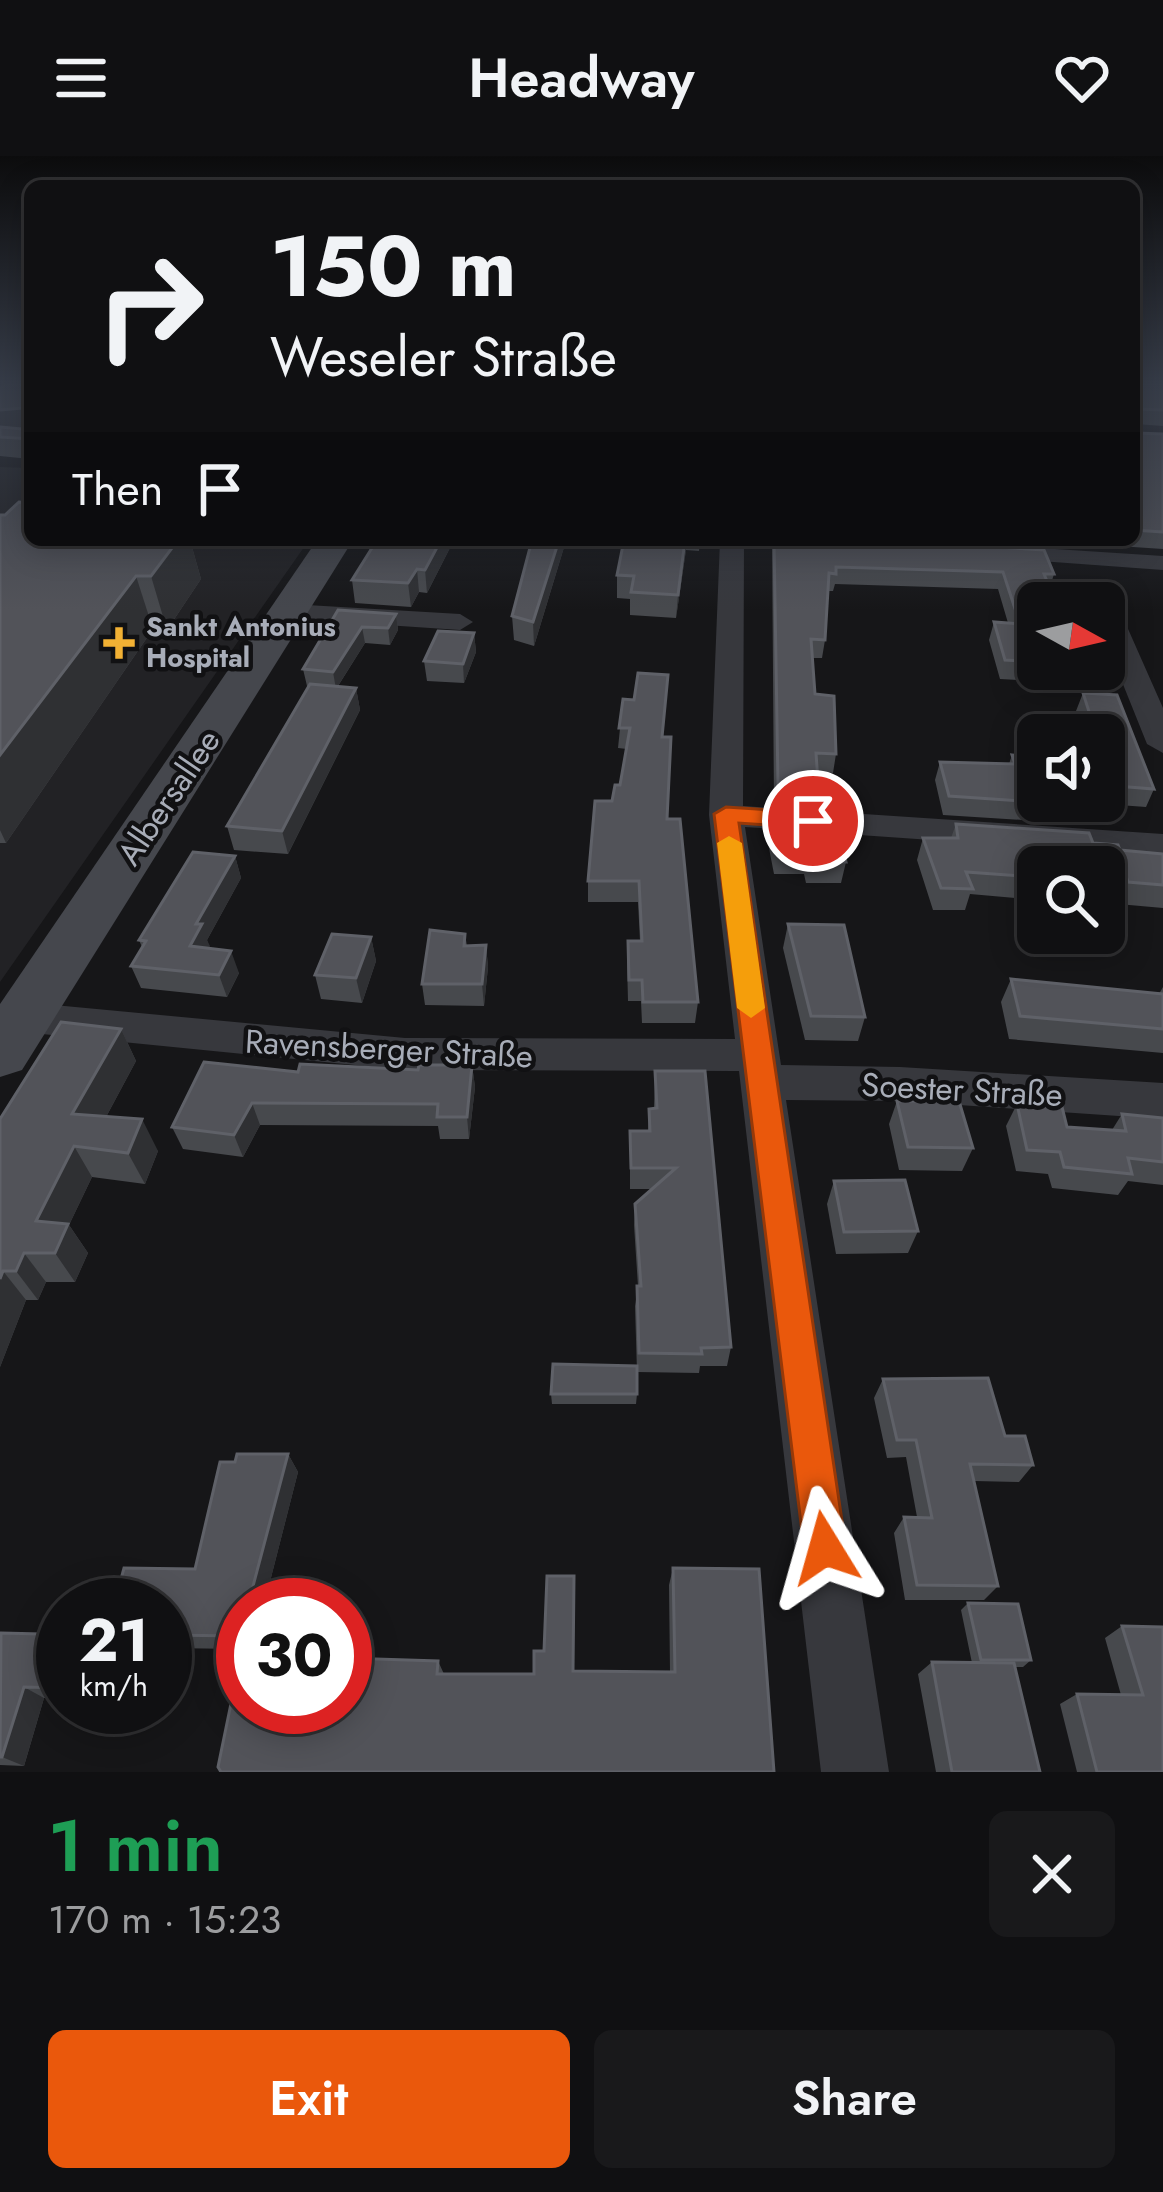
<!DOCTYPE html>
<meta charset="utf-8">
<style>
:root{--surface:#101012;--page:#19191b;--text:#f1f3f6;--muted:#9c9d9f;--line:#303032;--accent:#ea580c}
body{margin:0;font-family:Jost,sans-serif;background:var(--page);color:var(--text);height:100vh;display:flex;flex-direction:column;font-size:45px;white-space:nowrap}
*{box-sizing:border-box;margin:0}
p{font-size:39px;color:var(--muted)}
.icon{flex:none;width:66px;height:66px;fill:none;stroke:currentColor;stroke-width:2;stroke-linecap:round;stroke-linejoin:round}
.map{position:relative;height:1616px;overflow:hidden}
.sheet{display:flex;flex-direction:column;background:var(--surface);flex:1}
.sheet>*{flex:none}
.top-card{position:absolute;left:24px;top:24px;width:1116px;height:366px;border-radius:18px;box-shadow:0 6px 30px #0003,0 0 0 3px var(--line);background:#101012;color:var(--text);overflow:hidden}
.needle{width:78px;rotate:98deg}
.tools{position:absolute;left:1017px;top:426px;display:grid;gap:24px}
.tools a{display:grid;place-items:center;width:108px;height:108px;border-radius:18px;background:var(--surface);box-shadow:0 6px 30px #0003,0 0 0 3px var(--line);font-size:60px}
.speed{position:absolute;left:36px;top:1422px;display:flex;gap:24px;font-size:60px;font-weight:700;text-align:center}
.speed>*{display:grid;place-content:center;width:156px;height:156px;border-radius:50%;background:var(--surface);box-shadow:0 6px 30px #0003,0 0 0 3px var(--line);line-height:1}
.speed small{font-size:30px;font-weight:400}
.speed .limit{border:18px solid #d22;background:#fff;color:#111}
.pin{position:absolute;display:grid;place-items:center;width:102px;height:102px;color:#fff;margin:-51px;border:6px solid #fff;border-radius:50%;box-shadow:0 3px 12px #0007}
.me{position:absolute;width:132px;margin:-66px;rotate:352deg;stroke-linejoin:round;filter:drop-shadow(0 0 9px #0008)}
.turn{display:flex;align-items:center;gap:42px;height:252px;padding:0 48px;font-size:54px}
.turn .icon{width:156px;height:156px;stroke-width:2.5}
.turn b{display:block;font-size:84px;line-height:102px}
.then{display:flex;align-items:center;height:114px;padding:0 48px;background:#0003;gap:24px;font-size:45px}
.round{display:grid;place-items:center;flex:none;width:126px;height:126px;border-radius:18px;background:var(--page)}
.head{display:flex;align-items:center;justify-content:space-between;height:204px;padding:0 48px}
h1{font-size:72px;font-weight:600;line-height:90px;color:#1e9e55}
.primary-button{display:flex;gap:24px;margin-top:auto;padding:24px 48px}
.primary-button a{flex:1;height:138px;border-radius:18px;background:var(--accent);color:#fff;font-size:48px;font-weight:600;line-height:138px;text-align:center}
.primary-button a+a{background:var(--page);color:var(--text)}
header{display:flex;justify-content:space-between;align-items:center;height:156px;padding:0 48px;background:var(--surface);font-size:54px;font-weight:600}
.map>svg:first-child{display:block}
</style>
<header><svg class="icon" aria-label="menu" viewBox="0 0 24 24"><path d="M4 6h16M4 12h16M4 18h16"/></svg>Headway<svg class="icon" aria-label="heart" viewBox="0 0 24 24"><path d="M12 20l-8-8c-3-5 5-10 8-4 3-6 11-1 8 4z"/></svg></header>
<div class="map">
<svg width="1163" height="1616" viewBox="0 0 1163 1616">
<rect width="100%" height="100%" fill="#161618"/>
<path fill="#222225" d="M 0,311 L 30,312 L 30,384 L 309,384 L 0,826 Z"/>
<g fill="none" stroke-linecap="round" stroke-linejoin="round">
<g fill="#37383d" fill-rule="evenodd">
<path d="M 720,384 L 744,384 L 743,650 L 1163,678 L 1163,700 L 745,671 L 781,909 L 900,911 L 1163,927 L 1163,963 L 900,945 L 786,944 L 889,1616 L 821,1616 L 739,915 L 405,914 L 22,876 L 8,872 L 2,861 L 8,850 L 22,846 L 405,882 L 735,883 L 709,659 Z"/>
<path d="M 995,389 L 1163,400 L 1163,414 L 986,401 L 983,396 Z"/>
<path d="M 1104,440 L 1117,448 L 1163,552 L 1163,597 L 1147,588 L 1104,481 L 1104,447 L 1092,447 Z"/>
<path d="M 290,448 L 460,458 L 473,466 L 460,474 L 281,462 L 277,456 L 281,450 Z"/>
</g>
<path fill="#45474d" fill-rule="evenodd" d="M 317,384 L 353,384 L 22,914 L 0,921 L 0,848 Z"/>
</g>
<g fill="#47494d">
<path d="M 30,228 L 30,303 L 0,300 L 0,232 Z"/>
<path d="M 1134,228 L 1163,228 L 1163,270 L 1136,268 L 1136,277 L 1163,278 L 1163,393 L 1103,389 L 1101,384 L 1134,384 Z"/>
<path d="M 0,359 L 30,384 L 190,384 L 201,423 L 167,474 L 153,473 L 6,687 L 0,687 Z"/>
<path d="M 454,384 L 427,437 L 419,436 L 411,451 L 355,447 L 352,424 Z"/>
<path d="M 532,384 L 598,384 L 597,390 L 565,388 L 534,490 L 514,484 L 512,460 Z"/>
<path d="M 624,384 L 700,384 L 699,395 L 686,394 L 676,462 L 630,459 L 630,443 L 617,442 L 617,419 Z"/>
<path d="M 772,384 L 885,384 L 1054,418 L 1050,431 L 1038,447 L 1038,513 L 1091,513 L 1085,528 L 1000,523 L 989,484 L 994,466 L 1008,467 L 998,433 L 835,428 L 833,435 L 828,435 L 825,484 L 822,502 L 812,502 L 815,538 L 836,598 L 833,617 L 817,616 L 818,626 L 814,645 L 811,645 L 810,650 L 774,648 Z"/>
<path d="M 981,384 L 1030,384 L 1029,387 Z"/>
<path d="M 338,454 L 396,458 L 398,474 L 390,489 L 365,487 L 338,530 L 356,532 L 360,554 L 288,698 L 234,694 L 227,670 L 309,531 L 307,530 L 303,513 Z"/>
<path d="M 474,477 L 476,496 L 464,527 L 427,525 L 424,505 Z"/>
<path d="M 1083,537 L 1154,633 L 1146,651 L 1077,646 L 1078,649 L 1070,667 L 943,659 L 935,624 L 940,606 L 1009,608 L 1012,599 L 1038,645 L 1104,645 L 1104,579 L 1074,579 L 1079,567 L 1076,555 Z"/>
<path d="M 623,543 L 663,581 L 667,663 L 698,846 L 695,867 L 642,867 L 641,845 L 628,845 L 627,806 L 628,785 L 640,785 L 638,746 L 588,746 L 588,725 L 612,645 L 620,629 L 627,593 L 618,592 Z"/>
<path d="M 779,656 L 825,679 L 846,706 L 841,727 L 806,727 L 804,718 L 774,718 L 768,687 L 772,666 L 777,666 Z"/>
<path d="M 956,668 L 1093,687 L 1120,694 L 1163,698 L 1163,752 L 1118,748 L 1116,741 L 1104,740 L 1104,711 L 1038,711 L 1038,735 L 1031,734 L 1028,743 L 970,738 L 965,754 L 933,754 L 917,704 L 923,682 L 951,682 Z"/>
<path d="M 235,700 L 241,722 L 207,784 L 209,792 L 239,817 L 227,841 L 141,832 L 131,810 L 142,791 L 139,784 Z"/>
<path d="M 788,768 L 865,861 L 858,885 L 805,884 L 783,792 Z"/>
<path d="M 465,778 L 467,790 L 486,789 L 488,811 L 484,850 L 425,849 L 422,828 Z"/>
<path d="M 371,781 L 376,805 L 362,847 L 321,843 L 315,819 Z"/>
<path d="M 1011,823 L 1159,838 L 1163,831 L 1163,897 L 1009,883 L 1001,846 Z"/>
<path d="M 121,873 L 136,905 L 106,961 L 158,995 L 145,1028 L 92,1021 L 69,1069 L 88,1097 L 75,1126 L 46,1126 L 38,1144 L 26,1144 L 0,1211 L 0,963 Z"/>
<path d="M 472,909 L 475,931 L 469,983 L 440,983 L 438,970 L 260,969 L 243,1001 L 183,993 L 172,971 L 298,916 L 418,914 Z"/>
<path d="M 655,915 L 731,1191 L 727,1210 L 700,1210 L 699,1217 L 637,1216 L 635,1150 L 638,1130 L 634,1069 L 635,1048 L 652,1033 L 630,1033 L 630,975 L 648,975 L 649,953 L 654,952 Z"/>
<path d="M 897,945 L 973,992 L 962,1015 L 899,1014 L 889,968 Z"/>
<path d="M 1017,948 L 1067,971 L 1112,974 L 1122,958 L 1163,962 L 1163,1029 L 1128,1025 L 1118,1039 L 1052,1032 L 1048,1018 L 1016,1015 L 1006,970 Z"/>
<path d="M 834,1025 L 918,1075 L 908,1097 L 836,1098 L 827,1048 Z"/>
<path d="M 883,1223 L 1005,1280 L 1033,1309 L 1019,1326 L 974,1325 L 998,1430 L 984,1444 L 905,1444 L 894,1377 L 904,1361 L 917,1361 L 906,1301 L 887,1302 L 874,1242 Z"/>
<path d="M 551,1238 L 637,1238 L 636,1248 L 552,1248 Z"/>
<path d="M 237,1298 L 288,1298 L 298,1316 L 264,1449 L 243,1449 L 243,1551 L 345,1551 L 345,1502 L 438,1505 L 444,1518 L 534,1518 L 534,1495 L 544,1495 L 547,1420 L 574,1420 L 573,1515 L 670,1516 L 669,1429 L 673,1412 L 759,1413 L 774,1616 L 221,1616 L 218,1611 L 242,1493 L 165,1492 L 165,1449 L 114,1449 L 124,1412 L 195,1413 L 220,1306 L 235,1306 Z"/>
<path d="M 968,1447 L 1031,1504 L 1023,1511 L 1015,1511 L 1040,1616 L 936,1616 L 918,1518 L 932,1506 L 972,1507 L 961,1454 Z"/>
<path d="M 1122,1470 L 1163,1471 L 1163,1616 L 1077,1616 L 1060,1548 L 1077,1538 L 1121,1539 L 1105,1482 Z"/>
<path d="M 0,1481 L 60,1491 L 58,1496 L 63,1496 L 63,1543 L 44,1542 L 24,1610 L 0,1609 Z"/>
</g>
<g fill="#2f3033">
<path d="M 23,252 L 30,272 L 0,274 L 0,254 Z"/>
<path d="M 178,384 L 190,384 L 201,423 L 167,474 L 151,420 Z"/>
<path d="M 441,384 L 454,384 L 427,437 L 425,414 Z"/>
<path d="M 559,384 L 565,384 L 565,388 L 534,490 L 533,466 Z"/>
<path d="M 686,384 L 686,394 L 676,462 L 678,439 Z"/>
<path d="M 417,413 L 419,436 L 411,451 L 408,427 Z"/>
<path d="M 136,420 L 153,473 L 6,687 L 0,674 L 0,599 Z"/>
<path d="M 396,458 L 398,474 L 390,489 L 388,472 Z"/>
<path d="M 362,471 L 365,487 L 336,533 L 333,516 Z"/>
<path d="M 474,477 L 476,496 L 464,527 L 463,508 Z"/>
<path d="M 356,532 L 360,554 L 288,698 L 282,675 Z"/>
<path d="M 235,700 L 241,722 L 207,784 L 210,790 L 198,812 L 190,790 L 196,768 Z"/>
<path d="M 371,781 L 376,805 L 362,847 L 356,822 Z"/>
<path d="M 486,789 L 488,811 L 484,850 L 482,828 Z"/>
<path d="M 231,795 L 239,817 L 227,841 L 219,819 Z"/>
<path d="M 121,873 L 136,905 L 91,989 L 72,958 Z"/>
<path d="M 472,909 L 475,931 L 469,983 L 467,961 Z"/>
<path d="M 252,947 L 260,969 L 243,1001 L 234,979 Z"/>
<path d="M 142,963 L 158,995 L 145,1028 L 128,997 Z"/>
<path d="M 74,990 L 92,1021 L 69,1069 L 88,1097 L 75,1126 L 55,1097 L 36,1065 Z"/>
<path d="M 24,1097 L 46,1126 L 38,1144 L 16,1115 Z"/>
<path d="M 3,1115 L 26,1144 L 0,1211 L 0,1123 Z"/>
<path d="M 288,1298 L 298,1316 L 264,1449 L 248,1449 Z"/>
<path d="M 40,1478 L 60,1491 L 55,1508 L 35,1496 Z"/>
<path d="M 24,1531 L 44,1542 L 24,1610 L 2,1601 Z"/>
</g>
<g fill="#525359" stroke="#5f6168" stroke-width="3">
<path d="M 30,228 L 30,283 L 0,281 L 0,271 L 22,273 L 28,268 L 23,252 L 0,254 L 0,232 L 3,230 Z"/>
<path d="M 1134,228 L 1163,228 L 1163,254 L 1136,253 L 1136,277 L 1163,278 L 1163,376 L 1134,374 Z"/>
<path d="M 19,346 L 30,347 L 30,384 L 178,384 L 151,420 L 136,420 L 0,599 L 0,359 L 5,359 Z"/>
<path d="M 377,384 L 441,384 L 425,414 L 417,413 L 408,427 L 352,424 Z"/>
<path d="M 532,384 L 559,384 L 533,466 L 512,460 Z"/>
<path d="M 624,384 L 685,384 L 678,439 L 631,436 L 634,420 L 617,419 Z"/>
<path d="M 774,384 L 885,384 L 1044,394 L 1054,418 L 1044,418 L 1056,447 L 1038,447 L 1038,506 L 1005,504 L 994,466 L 1020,468 L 1003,416 L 836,411 L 836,418 L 829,417 L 825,484 L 811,483 L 815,538 L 834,540 L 836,598 L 816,597 L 818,626 L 812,625 L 813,631 L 778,628 Z"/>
<path d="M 338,454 L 396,458 L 388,472 L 362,471 L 333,516 L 303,513 Z"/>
<path d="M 438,475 L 474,477 L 463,508 L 424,505 Z"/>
<path d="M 638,517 L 668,519 L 662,581 L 671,581 L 667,663 L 680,663 L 698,846 L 643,846 L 642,824 L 629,824 L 628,785 L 642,785 L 639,725 L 588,725 L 595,645 L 612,645 L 615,629 L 620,629 L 630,572 L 619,572 L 623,543 L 634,544 Z"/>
<path d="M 310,528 L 356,532 L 282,675 L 227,670 Z"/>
<path d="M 1083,537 L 1117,539 L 1154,633 L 1104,629 L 1104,579 L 1083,579 L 1079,567 L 1093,568 Z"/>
<path d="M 1012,599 L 1038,601 L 1038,645 L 1077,645 L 1078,649 L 949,640 L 940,606 L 1015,608 Z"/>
<path d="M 779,656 L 821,659 L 825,679 L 840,679 L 846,706 L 810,705 L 809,697 L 778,696 L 772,666 L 779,666 Z"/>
<path d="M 956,668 L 1089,677 L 1093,687 L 1118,689 L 1120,694 L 1163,698 L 1163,729 L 1128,726 L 1126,720 L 1104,718 L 1104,711 L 1038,711 L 1034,712 L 1036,721 L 966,716 L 973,733 L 941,732 L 923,682 L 958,682 Z"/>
<path d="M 193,696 L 235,700 L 196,768 L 202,768 L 190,790 L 231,795 L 219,819 L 131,810 L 146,785 L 139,784 Z"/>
<path d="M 788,768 L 844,769 L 865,861 L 811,860 Z"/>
<path d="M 430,774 L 465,778 L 464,790 L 486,789 L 482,828 L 422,828 Z"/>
<path d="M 332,778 L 371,781 L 356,822 L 315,819 Z"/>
<path d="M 1011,823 L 1163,838 L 1163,873 L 1020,860 Z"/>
<path d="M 61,866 L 121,873 L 72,958 L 142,963 L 128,997 L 74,990 L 36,1065 L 68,1068 L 55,1097 L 24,1097 L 16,1115 L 3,1115 L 0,1123 L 0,963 Z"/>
<path d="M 204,906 L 298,916 L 300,908 L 418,914 L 419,909 L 472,909 L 467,961 L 437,961 L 438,948 L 252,947 L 234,979 L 172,971 Z"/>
<path d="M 655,915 L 705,915 L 731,1191 L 701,1192 L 702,1198 L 639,1197 L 637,1130 L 641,1130 L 635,1048 L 676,1012 L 631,1012 L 630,975 L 650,975 L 649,953 L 657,952 Z"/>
<path d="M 897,945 L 959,945 L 973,992 L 908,991 Z"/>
<path d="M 1017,948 L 1062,951 L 1067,971 L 1126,975 L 1122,958 L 1163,962 L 1163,1006 L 1128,1002 L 1132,1018 L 1064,1011 L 1060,996 L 1027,994 Z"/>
<path d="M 905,1024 L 918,1075 L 844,1076 L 834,1025 Z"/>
<path d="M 553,1208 L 637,1210 L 637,1238 L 551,1238 Z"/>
<path d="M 988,1222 L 1005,1280 L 1025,1280 L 1033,1309 L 970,1308 L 998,1430 L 917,1429 L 904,1361 L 932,1362 L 916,1284 L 897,1284 L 883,1223 Z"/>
<path d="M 237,1298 L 288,1298 L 248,1449 L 243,1449 L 243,1467 L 240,1480 L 165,1479 L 165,1449 L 114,1449 L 124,1412 L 195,1413 L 220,1306 L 235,1306 Z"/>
<path d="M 673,1412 L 759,1413 L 774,1616 L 221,1616 L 218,1611 L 243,1489 L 243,1551 L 345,1551 L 345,1502 L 438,1505 L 437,1518 L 534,1518 L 534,1495 L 544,1495 L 547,1420 L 574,1420 L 573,1515 L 675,1516 Z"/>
<path d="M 968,1447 L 1018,1448 L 1031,1504 L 981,1504 Z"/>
<path d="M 1122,1470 L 1163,1471 L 1163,1616 L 1097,1616 L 1077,1538 L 1143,1539 Z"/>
<path d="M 1,1477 L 40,1478 L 35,1496 L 63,1496 L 63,1532 L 24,1531 L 2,1601 L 0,1601 Z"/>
<path d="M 932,1506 L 1014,1507 L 1040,1616 L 952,1616 Z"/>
</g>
<linearGradient id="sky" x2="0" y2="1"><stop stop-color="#0c0c0d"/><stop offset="0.5" stop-color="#363c48"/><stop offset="1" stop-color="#363c48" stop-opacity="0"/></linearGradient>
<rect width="1163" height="454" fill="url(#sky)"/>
<path fill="#ea580c" stroke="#983908" stroke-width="3" d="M 726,651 L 813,657 L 825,665 L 813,672 L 739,667 L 846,1392 L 840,1407 L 825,1413 L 811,1407 L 804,1392 L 714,658 Z"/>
<path fill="#f59e0b" d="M 729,680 L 742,687 L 765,852 L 751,862 L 737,852 L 717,687 Z"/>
<path fill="#f2b134" stroke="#111113" stroke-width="4.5" d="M113 469h12v12h12v12h-12v12h-12v-12h-12v-12h12z"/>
<g text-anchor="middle" stroke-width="9" stroke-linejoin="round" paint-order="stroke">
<g font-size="27" font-weight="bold" fill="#a8adb8" stroke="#111113" text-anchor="start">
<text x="146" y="480">Sankt Antonius<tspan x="146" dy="31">Hospital</tspan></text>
</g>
<g font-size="33" fill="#a8adb8" stroke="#111113">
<text transform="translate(168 641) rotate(-56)" y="12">Albersallee</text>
<text transform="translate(389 892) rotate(3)" y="12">Ravensberger Straße</text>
<text transform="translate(962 933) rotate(3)" y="12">Soester Straße</text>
</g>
</g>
</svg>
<div class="tools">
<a><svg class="needle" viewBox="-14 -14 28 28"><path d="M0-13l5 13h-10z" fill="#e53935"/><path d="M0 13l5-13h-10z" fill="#9c9d9f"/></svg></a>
<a><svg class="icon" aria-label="sound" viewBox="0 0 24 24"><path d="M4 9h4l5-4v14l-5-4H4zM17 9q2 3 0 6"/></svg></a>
<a><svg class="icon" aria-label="search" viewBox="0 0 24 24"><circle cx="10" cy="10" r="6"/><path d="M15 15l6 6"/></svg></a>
</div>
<div class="speed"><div>21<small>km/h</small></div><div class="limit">30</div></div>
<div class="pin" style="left:813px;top:665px;background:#d93025"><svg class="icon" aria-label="arrive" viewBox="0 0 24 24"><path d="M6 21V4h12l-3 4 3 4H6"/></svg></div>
<svg class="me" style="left:825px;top:1392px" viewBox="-20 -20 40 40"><path d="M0-17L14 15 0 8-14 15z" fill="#ea580c" stroke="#fff" stroke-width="4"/></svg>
<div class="top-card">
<div class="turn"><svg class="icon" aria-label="right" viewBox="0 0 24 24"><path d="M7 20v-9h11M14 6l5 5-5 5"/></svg><div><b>150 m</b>Weseler Straße</div></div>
<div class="then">Then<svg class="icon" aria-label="arrive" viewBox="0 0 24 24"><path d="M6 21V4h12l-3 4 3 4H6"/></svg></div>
</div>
</div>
<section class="sheet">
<div class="head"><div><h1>1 min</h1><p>170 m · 15:23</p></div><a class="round"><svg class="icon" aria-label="close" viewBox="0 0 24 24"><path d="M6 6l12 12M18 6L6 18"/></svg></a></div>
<div class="primary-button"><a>Exit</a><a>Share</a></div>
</section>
